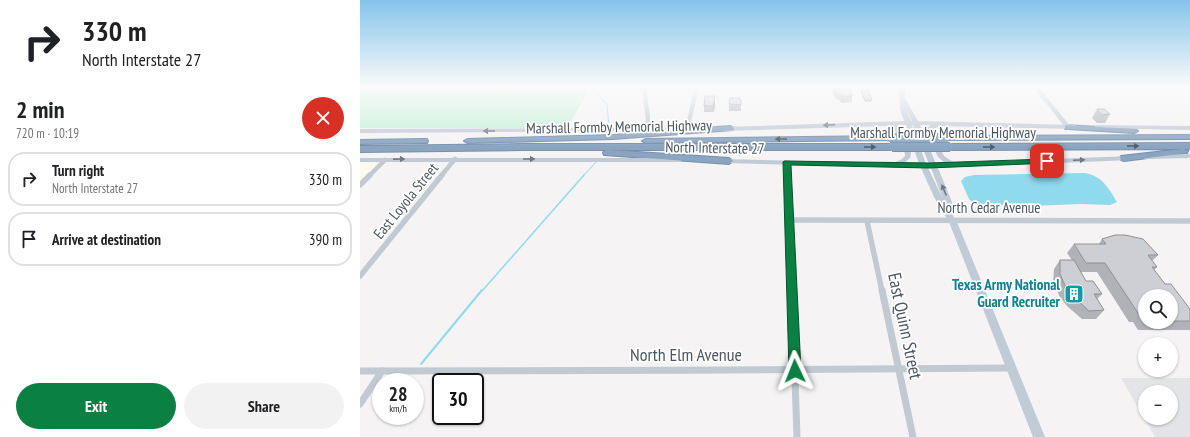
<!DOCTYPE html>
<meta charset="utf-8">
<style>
:root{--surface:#fff;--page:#f2f2f2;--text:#202124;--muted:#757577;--line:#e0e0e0;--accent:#0b8043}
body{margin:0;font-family:"PT Sans Narrow",sans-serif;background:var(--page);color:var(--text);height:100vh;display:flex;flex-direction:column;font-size:15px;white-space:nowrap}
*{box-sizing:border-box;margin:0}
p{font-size:13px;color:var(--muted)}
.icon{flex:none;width:22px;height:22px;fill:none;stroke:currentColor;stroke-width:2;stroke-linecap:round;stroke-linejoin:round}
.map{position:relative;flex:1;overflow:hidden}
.sheet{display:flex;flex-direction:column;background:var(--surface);width:360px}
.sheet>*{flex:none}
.banner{background:#fff;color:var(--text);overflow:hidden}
.controls{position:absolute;left:778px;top:289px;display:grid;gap:8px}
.controls a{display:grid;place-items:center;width:40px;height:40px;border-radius:50%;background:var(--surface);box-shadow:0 1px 3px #0004;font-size:20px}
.speed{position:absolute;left:12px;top:373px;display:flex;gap:8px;font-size:20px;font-weight:700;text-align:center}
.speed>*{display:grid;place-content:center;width:52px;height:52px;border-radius:50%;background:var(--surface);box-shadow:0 1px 3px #0004;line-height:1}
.speed small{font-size:10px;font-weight:400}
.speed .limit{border:2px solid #111;border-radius:6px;background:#fff;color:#111}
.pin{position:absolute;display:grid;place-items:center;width:34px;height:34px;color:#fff;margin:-17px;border-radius:8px;box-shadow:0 2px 6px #0006}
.me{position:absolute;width:44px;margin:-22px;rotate:358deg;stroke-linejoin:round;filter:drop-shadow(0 0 3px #0008)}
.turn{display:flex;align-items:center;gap:14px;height:84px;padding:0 16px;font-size:18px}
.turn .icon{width:52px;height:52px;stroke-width:2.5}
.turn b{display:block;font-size:28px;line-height:34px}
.round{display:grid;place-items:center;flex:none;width:42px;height:42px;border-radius:21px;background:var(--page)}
.head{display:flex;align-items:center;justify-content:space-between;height:68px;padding:0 16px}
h1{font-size:24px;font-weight:600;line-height:30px}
.button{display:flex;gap:8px;margin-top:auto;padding:8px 16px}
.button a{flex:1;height:46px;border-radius:24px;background:var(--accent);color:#fff;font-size:16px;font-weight:600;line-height:46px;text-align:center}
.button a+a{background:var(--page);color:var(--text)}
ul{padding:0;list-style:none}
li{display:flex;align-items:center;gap:12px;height:54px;margin:0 8px 6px;padding:0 8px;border:2px solid var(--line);border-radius:16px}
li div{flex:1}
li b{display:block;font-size:15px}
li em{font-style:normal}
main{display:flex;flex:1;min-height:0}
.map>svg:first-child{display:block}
</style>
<main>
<section class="sheet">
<div class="banner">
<div class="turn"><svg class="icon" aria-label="right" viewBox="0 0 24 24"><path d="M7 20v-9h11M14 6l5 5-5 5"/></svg><div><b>330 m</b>North Interstate 27</div></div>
</div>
<div class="head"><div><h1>2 min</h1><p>720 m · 10:19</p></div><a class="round" style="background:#d93025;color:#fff"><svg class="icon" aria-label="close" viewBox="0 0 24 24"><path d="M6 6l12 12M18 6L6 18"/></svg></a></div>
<ul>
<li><svg class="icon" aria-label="right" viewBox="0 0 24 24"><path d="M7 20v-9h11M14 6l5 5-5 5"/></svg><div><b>Turn right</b><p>North Interstate 27</p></div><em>330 m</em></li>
<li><svg class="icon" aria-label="arrive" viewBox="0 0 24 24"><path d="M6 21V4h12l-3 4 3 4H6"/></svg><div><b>Arrive at destination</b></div><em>390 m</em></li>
</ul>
<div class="button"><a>Exit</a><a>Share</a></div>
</section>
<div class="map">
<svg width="830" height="437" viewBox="0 0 830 437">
<rect width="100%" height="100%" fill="#f5f3f3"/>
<path fill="#fdf9ef" d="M 0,162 L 18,163 L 0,183 Z"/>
<path fill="#e2e4e7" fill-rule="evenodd" d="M 761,378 L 830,378 L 830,437 L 795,437 ZM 785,392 L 811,392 L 811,418 L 785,418 Z"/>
<path fill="#c3f1d5" d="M 0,86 L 231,86 L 207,128 L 0,128 Z"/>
<path fill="#90daee" d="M 724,173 C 741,175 749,188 757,202 L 750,205 L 722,204 L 669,206 L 663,205 L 615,205 L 609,199 L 601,181 L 605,177 L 614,175 Z"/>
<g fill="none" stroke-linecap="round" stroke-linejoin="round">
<g stroke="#90daee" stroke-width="1">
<path d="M 229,86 L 247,104 L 249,128"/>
<path d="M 223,176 L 237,161"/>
</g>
<path stroke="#90daee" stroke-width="1.5" d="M 122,291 L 224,175"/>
<path stroke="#90daee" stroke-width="2" d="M 61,364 L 122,290"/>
<g stroke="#7690ad" stroke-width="2">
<g id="motorway">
<path d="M 705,125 L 774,129 L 778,131 L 774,133 L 708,129 L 705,129 Z"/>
<path d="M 370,126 L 374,128 L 373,130 L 253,139 L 108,143 L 104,141 L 108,139 L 253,135 Z"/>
<path d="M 830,135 L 830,139 L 586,140 L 582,138 L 586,136 Z"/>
<path d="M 530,136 L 534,138 L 533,140 L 286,143 L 282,141 L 286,139 Z"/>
<path d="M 64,139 L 67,139 L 68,141 L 67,143 L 0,144 L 0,140 Z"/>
<path d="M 830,143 L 830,149 L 824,149 L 828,151 L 827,153 L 764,161 L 761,160 L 760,158 L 761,156 L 823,149 L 590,150 L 586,147 L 590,144 Z"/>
<path d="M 163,144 L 532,144 L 536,147 L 532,150 L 163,150 L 0,152 L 0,146 Z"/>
<path d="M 247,150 L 369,158 L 373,161 L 369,164 L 244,155 L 243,153 L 244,151 Z"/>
</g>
</g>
<g stroke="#c1cad2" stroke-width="4.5">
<path d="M 286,86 C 282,102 291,113 287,130"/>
<path d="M 675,86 L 708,127"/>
<path d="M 327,130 L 337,86"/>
<path d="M 427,162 L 428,176"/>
<path d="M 9,176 L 25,160"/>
<path d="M 81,176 L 95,159"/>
</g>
<g stroke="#c1cad2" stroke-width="5.5">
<path d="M 427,175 L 432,291"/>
<path d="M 0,185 L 10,175"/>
<path d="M 428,220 L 830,221"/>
<path d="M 507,221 L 522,291"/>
<path d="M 0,276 L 82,175"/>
</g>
<g stroke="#c1cad2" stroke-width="7">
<path d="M 432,290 L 437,437"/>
<path d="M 522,290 L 553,437"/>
<path d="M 0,371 C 217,370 435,371 652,368"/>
<path d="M 0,404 L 22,371"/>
</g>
<g fill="#c1cbd6" fill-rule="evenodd">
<path d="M 539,86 L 545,86 L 545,98 L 558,121 L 715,125 L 718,127 L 715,129 L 580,126 L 573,129 L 572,131 L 584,156 L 595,163 L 771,156 L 774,158 L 771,160 L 578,168 L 592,202 L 593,216 L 597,222 L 685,437 L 673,437 L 589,222 L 574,197 L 561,168 L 363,163 L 360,161 L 363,159 L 534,163 L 542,159 L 545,156 L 545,154 C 541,142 540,131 527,126 L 363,131 L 360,129 L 363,127 L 544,121 L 540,109 ZM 546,109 L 552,121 L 551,121 ZM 537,125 L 546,125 L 559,164 L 544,163 L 550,158 C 554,149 545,131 537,125 ZM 552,125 L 553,125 L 569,164 L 566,164 ZM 560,125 L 571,125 L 568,127 L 566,131 L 578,157 L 585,163 L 576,164 ZM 568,168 L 571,168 L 583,199 Z"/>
<path d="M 737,125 L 830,126 L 830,130 L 735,128 L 735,126 Z"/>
<path d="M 327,128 L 330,130 L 329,131 L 0,133 L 0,129 Z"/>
<path d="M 830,154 L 830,158 L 785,159 L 782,157 L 785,155 Z"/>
<path d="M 0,158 L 319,158 L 322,160 L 319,162 L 0,162 Z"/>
</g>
<use href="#motorway" fill="#8ba5c1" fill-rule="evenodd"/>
<g stroke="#7690ad" stroke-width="10" stroke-linecap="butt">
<g id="motorway-bridge">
<path d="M 530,138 L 586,138"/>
<path d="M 532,147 L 590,147"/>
</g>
</g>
<use href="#motorway-bridge" stroke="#8ba5c1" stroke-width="8"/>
</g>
<g fill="#b0b2b7" fill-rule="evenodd">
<path d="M 472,86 L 489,86 L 492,96 L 492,102 L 481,103 L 480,100 L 476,99 L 472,91 Z"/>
<path d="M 501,91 L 512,100 L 511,102 L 505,102 L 501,93 Z"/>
<path d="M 380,98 L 380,100 L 381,100 L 381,111 L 369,111 L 369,104 Z"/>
<path d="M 355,103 L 354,112 L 344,112 L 344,106 Z"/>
<path d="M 737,109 L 750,114 L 745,123 L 737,123 L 732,118 Z"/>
<path d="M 742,239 L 798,255 L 792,261 L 797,267 L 794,270 L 805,284 L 830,309 L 830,330 L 778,330 L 773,322 L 769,322 L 737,272 L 721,272 L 726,281 L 742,294 L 737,299 L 744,310 L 736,319 L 722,319 L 707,306 L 700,297 L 693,283 L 694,269 L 700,260 L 712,260 L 707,253 L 714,244 L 739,244 ZM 785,296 L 811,296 L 811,322 L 785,322 Z"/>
</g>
<path fill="#909195" d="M 355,96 L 355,103 L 354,112 L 353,106 Z"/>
<g fill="#cdcfd5" stroke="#909195">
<path d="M 473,86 L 489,86 L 492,96 L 482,96 L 481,94 L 476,93 Z"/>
<path d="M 508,90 L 512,100 L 505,100 L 501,91 Z"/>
<path d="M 345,96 L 355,96 L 353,106 L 344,106 Z"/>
<path d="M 370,98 L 380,98 L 379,100 L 381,100 L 381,105 L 369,104 Z"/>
<path d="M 737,109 L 744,109 L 750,114 L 742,115 Z"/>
<path d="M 755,235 L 765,235 L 783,239 L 798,255 L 788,255 L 797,267 L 792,267 L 805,284 L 811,284 L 830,309 L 830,321 L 811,321 L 811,296 L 785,296 L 785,319 L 781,313 L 778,313 L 745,263 L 726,263 L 714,244 L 746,244 L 742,239 Z"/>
<path d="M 700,260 L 714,260 L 726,281 L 733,281 L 742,294 L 734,294 L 744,310 L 729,311 L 714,297 L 706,288 L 700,274 Z"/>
</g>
<defs><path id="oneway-solid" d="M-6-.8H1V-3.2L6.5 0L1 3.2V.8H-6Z"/></defs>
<g fill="#6e7984">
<use href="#oneway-solid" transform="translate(469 125) rotate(178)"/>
<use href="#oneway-solid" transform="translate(129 131) rotate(-180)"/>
<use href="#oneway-solid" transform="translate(39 159) rotate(-1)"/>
<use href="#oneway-solid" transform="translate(169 159)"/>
<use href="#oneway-solid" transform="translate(719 160) rotate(-2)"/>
<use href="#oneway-solid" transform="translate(584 190) rotate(-112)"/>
</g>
<g fill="#505e6b">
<use href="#oneway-solid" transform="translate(421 139) rotate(180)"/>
<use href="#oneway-solid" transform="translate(773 146)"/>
<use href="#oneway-solid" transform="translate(510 147)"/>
<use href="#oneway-solid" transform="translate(629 147)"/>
</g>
<linearGradient id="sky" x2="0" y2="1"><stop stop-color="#85c3ea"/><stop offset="0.59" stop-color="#fafafa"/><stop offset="1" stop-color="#fafafa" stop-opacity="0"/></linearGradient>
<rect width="830" height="147" fill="url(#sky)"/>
<path fill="#0b8043" stroke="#07532c" d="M 687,159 L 691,161 L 690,163 L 569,168 L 431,165 L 441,371 L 439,375 L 435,377 L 430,375 L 429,371 L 423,162 L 424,161 L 569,163 Z"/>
<defs>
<g id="building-square" transform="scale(1)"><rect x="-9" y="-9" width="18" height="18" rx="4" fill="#0f9aa8" stroke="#fff"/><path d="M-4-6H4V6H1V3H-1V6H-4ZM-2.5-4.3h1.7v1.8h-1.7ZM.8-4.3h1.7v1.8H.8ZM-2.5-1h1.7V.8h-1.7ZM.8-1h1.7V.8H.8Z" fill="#fff"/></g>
</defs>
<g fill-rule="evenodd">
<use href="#building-square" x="714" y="294"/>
</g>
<g text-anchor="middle" stroke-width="3.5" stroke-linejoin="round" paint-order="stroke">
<g font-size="15" fill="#4a5661" stroke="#fff">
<text transform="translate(259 127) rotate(-1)" y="5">Marshall Formby Memorial Highway</text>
<text x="583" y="138">Marshall Formby Memorial Highway</text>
<text transform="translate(355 148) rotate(1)" y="5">North Interstate 27</text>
<text transform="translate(46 201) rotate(-51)" y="5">East Loyola Street</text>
<text x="629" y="213">North Cedar Avenue</text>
</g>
<g font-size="15" font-weight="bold" fill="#0d838f" stroke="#fff" text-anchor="end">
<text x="700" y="290">Texas Army National<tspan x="700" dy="17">Guard Recruiter</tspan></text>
</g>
<g font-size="18" fill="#4a5661" stroke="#fff">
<text transform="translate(545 326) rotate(78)" y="6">East Quinn Street</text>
<text x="326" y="361">North Elm Avenue</text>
</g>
</g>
</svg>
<div class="controls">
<a><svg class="icon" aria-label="search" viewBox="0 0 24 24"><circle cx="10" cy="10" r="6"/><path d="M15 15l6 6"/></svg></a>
<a>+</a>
<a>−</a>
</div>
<div class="speed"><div>28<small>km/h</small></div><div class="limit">30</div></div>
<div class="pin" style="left:687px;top:161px;background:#d93025"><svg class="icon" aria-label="arrive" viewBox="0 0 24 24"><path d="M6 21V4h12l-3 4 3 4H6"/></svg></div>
<svg class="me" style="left:435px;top:371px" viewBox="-20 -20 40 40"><path d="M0-17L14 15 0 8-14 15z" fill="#0b8043" stroke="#fff" stroke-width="4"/></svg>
</div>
</main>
